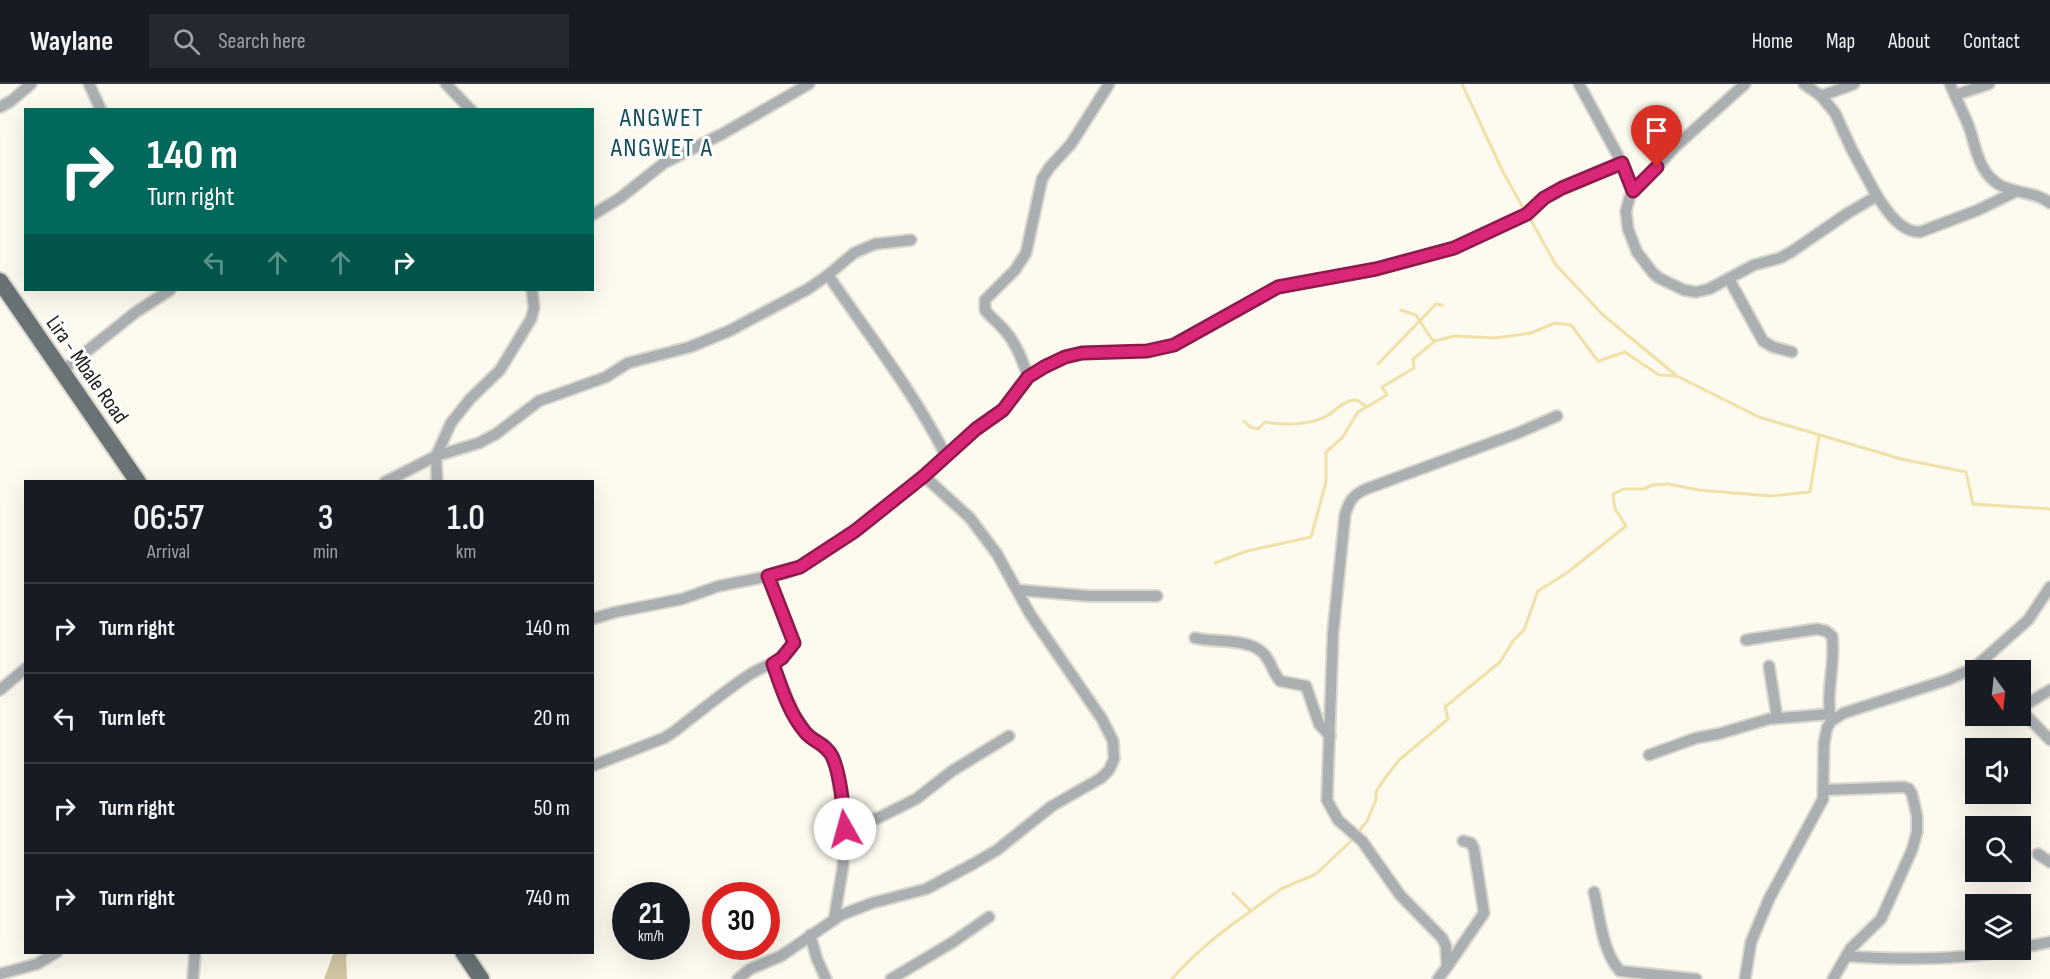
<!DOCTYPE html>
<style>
:root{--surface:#171b24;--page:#242831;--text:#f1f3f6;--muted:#9ea1a6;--line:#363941}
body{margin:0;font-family:"Sofia Sans Condensed",sans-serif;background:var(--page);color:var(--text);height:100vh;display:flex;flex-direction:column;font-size:22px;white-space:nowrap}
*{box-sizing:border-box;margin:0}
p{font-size:20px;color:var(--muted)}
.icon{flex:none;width:33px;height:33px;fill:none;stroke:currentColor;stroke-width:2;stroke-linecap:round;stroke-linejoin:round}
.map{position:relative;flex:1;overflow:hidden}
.details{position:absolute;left:24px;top:396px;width:570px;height:474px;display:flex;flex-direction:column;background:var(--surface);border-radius:0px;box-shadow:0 6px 24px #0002}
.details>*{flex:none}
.guide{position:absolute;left:24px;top:24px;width:570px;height:183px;border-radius:0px;box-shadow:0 6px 24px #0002;background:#00695c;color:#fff;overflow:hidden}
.needle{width:39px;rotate:165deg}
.tools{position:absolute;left:1965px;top:576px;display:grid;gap:12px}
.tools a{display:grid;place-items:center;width:66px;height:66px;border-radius:0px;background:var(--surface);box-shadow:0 6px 24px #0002;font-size:30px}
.speed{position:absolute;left:612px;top:798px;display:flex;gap:12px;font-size:30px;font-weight:700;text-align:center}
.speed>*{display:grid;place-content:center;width:78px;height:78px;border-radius:50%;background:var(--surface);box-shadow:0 6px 24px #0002;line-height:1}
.speed small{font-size:15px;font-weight:400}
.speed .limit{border:9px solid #d22;background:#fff;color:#111}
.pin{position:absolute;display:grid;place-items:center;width:51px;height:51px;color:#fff;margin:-62px -26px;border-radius:50% 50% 50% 0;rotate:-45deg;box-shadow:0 0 6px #0007}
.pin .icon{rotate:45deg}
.me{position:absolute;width:66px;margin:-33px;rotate:353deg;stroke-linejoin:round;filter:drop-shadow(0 0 4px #0008)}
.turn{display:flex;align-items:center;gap:21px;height:126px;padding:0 24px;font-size:27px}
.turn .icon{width:78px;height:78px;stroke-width:2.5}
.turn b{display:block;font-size:42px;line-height:51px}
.lanes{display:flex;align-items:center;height:57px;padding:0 24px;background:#0003;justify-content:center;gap:30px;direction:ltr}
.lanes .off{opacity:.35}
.eta{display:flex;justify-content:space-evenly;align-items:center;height:102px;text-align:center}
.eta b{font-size:36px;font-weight:600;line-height:42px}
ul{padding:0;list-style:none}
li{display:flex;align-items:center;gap:18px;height:90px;padding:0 24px;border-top:2px solid var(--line)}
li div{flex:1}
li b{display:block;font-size:22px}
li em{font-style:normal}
header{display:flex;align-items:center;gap:36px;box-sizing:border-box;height:84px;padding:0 30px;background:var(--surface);border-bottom:2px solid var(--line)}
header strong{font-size:28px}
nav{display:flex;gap:33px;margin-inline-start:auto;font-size:21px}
.search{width:420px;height:54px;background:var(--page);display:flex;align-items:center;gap:15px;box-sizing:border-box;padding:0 21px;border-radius:0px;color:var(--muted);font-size:22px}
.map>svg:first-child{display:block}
</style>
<header>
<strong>Waylane</strong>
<div class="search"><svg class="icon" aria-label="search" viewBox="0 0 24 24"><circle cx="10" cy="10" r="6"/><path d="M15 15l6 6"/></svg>Search here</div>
<nav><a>Home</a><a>Map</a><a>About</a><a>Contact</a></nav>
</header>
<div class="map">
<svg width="2050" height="895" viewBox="0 0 2050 895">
<rect width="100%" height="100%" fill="#fdfaef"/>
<path fill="#d2c7a2" d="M 334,868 L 348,869 L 346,873 L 347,895 L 324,895 Z"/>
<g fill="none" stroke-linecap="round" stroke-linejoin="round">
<g stroke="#f0e1a8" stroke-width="3">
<path d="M 1462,0 L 1503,88 L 1525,127"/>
<path d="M 1529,133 L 1556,181 L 1603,231 L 1677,292 L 1759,333 L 1901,375 L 1966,388 L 1973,420 L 2050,425"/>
<path d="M 1401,226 L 1416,231 L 1431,254 L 1435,257"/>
<path d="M 1378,280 L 1436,220 L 1442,221"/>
<path d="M 1244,337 L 1250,343 L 1258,345 L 1265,338 C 1284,341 1312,342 1330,330 C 1337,325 1344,317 1354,316 C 1359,315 1362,320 1366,323"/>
<path d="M 1215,479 L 1247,467 L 1311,453 L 1326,398 L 1326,368 L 1342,354 L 1358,328 L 1387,311 L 1382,303 L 1414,284 L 1413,275 L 1435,257 L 1455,252 L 1495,254 L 1531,249 L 1555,239 L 1571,241 L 1598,277 L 1625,268 L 1659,291 L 1677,292"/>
<path d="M 1233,809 L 1251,827 L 1281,805 L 1316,790 L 1352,756 L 1367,737 L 1376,716 L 1376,708 L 1383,697 L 1399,676 L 1448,635 L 1445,623 L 1500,578 L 1513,557 L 1524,546 L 1538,507 L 1568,488 L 1626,442 L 1615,425 L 1613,410 L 1624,405 L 1643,405 L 1653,401 L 1668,400 L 1699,406 L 1770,412 L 1810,408 L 1819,352"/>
<path d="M 1172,895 C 1195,868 1222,847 1251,827"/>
</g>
<g stroke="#dad7cd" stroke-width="14">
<g id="street">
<path d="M 89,0 L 101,26"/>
<path d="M 446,0 L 471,26"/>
<path d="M 1579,0 L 1622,79 L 1633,107"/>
<path d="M 1745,0 L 1676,62 L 1630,112 L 1626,127 L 1628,145 L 1637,168 L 1653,189 L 1659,194 L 1684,206 L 1696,208 L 1709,205 L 1754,181 L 1780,174 L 1791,168 L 1848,129 L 1877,112 C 1887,127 1900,148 1920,148 L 1978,126 L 2015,108"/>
<path d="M 1804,0 L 1821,12 L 1835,29 L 1852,66 L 1877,112"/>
<path d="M 1950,0 C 1956,14 1963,28 1969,43 C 1976,63 1978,87 1998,100 C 2014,110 2035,107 2050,119"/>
<path d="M 1955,11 L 1989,0"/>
<path d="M 1821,12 L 1854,0"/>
<path d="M 0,23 L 11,17 L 31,0"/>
<path d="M 592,131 L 620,114 L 664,79 L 722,50 L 809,0"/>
<path d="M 828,191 C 868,250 914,308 946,372"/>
<path d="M 1729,195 L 1763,257 L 1773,263 L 1792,268"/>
<path d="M 62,287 L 136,228 L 170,206"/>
<path d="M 1028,293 C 1023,277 1017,261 1006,248 C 1000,240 991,234 985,226 L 985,216 L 1015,186 L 1026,169 L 1042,95 L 1049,84 L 1071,60 L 1109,0"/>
<path d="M 385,398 L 436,372 L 451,339 L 470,315 L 500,286 L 531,235 L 534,224 L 532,206"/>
<path d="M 437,398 L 436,372 L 479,359 L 496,350 L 539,317 L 606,293 L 628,279 L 690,263 L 729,247 L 808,205 L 828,191 L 854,169 L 875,160 L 911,156"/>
<path d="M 1018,506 L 1089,512 L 1157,512"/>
<path d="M 592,535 L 616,528 L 682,515 L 719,502 L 785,489 L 800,483 L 855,447 L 924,392 L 976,345 L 1003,326 L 1028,293 L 1064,273 L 1082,269 L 1147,267 L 1174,261 L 1278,203 L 1376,185 L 1454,164 L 1527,130 L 1544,114 L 1562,104 L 1622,79"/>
<path d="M 1195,554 C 1215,559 1249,554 1263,569 C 1271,577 1273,589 1280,597 L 1306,602 L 1319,640 L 1330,652"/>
<path d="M 1746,556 L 1817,545 L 1826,547 L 1832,552 C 1836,580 1825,609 1831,636"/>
<path d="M 773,580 L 794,631 L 809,652 L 824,661 L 831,670 L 836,682 L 845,745 L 843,782 L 834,836"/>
<path d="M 1769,582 L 1777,633"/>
<path d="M 0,606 L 26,584"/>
<path d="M 2020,624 L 2050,606"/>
<path d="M 2020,625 L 2050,656"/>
<path d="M 1649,671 L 1696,654 L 1718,650 L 1769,635 L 1830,630"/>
<path d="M 592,682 L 664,654 L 675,647 C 698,629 721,610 746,593 C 767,578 776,584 794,559 L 768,493"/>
<path d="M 1824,706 L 1904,703 L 1909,705 L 1912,710 L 1917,732 L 1917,748 L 1912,766 L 1881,835 L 1851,864 L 1833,895"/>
<path d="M 845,745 L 878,734 L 916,715 L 952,687 L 1009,652"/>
<path d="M 2038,770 L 2050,778"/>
<path d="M 1594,808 C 1600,833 1602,867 1620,887 L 1696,895"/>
<path d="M 810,851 L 817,875 L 826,895"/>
<path d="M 2020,864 L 2050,858"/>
<path d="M 1846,872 C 1899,876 1960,876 2011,866"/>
<path d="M 1447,883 L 1484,829 L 1474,765 L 1471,759 L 1463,757"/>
<path d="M 0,890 L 37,880 L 57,868"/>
<path d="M 193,895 L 195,868"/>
<path d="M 738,895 L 750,885 L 781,872 L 841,831 L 872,819 L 926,805 L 973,780 L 997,766 L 1052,722 L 1101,694 L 1109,686 L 1114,675 L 1113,657 L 1102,635 L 1030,530 L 997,470 L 970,434 L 924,392"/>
<path d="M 891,895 L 953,858 L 989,833"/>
<path d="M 1438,895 L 1447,883 L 1446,862 L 1442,854 L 1400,811 L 1362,757 L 1338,736 L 1327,716 L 1333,549 L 1345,431 C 1349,417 1353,411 1366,405 L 1518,349 L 1557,332"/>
<path d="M 1745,895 L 1751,858 L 1769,815 L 1823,715 L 1824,659 L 1827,644 L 1831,637 L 1844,629 L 1947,596 L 1974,584 L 2028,536 L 2050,503"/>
</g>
</g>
<g stroke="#dad7cd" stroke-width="20">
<g id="primary">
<path d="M 0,197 L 138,398"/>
<path d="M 463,868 L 481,895"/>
</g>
</g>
<use href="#street" stroke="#aab0b2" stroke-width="10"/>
<use href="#primary" stroke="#697376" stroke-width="16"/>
</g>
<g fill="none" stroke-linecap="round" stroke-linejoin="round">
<g stroke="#8e194d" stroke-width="15">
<path id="route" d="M 845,745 C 844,725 840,689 832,672 C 825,659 813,658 805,648 C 789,629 781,603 773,580 L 782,574 L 794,559 L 768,492 L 800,483 L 855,447 L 924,392 L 976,345 L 1003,326 L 1028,293 L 1044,283 L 1065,273 L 1082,269 L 1147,267 L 1174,261 L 1278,203 L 1376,185 L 1454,164 L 1527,130 L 1544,114 L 1562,104 L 1622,79 L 1633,107 L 1657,83"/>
</g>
<use href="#route" stroke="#db2777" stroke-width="10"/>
</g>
<g text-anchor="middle" stroke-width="6" stroke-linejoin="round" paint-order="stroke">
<g font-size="22" fill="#21201c" stroke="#fff">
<text transform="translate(88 285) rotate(55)" y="8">Lira - Mbale Road</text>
</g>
<g font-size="26" letter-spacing="1.5" fill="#144c59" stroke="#fff">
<text x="662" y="42">ANGWET<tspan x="662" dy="30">ANGWET A</tspan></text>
</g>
</g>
</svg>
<div class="tools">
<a><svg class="needle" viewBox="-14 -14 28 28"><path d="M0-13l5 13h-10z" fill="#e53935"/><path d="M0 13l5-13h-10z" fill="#9ea1a6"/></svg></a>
<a><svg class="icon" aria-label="sound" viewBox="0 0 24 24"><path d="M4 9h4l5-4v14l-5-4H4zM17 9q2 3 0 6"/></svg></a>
<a><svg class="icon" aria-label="search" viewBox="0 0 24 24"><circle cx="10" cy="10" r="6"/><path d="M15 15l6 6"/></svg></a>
<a><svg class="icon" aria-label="layers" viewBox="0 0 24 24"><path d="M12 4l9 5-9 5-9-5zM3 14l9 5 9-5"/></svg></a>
</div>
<div class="speed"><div>21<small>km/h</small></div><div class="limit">30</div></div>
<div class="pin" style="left:1657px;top:83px;background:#d93025"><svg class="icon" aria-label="arrive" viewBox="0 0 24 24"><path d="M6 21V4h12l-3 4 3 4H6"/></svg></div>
<svg class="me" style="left:845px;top:745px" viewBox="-20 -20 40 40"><circle r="19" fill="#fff"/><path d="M0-13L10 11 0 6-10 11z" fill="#db2777"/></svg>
<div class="guide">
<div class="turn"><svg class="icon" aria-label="right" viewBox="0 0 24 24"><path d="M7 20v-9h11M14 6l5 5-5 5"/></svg><div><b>140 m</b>Turn right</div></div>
<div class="lanes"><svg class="icon off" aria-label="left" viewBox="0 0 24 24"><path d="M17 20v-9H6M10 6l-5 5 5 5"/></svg><svg class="icon off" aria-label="ahead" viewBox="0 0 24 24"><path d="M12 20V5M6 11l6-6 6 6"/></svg><svg class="icon off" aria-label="ahead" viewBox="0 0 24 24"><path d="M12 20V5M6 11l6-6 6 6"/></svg><svg class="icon" aria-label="right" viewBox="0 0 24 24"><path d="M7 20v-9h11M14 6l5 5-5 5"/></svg></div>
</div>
<section class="details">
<div class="eta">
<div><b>06:57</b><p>Arrival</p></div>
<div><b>3</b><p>min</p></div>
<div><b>1.0</b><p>km</p></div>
</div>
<ul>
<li><svg class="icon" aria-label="right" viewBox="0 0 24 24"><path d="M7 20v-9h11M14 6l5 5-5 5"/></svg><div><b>Turn right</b></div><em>140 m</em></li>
<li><svg class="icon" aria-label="left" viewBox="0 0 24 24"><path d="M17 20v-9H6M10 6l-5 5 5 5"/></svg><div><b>Turn left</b></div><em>20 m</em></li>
<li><svg class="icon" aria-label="right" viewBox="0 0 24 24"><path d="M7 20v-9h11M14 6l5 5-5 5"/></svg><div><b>Turn right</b></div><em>50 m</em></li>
<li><svg class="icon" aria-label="right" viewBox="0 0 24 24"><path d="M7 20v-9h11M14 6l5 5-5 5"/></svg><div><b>Turn right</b></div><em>740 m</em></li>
</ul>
</section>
</div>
